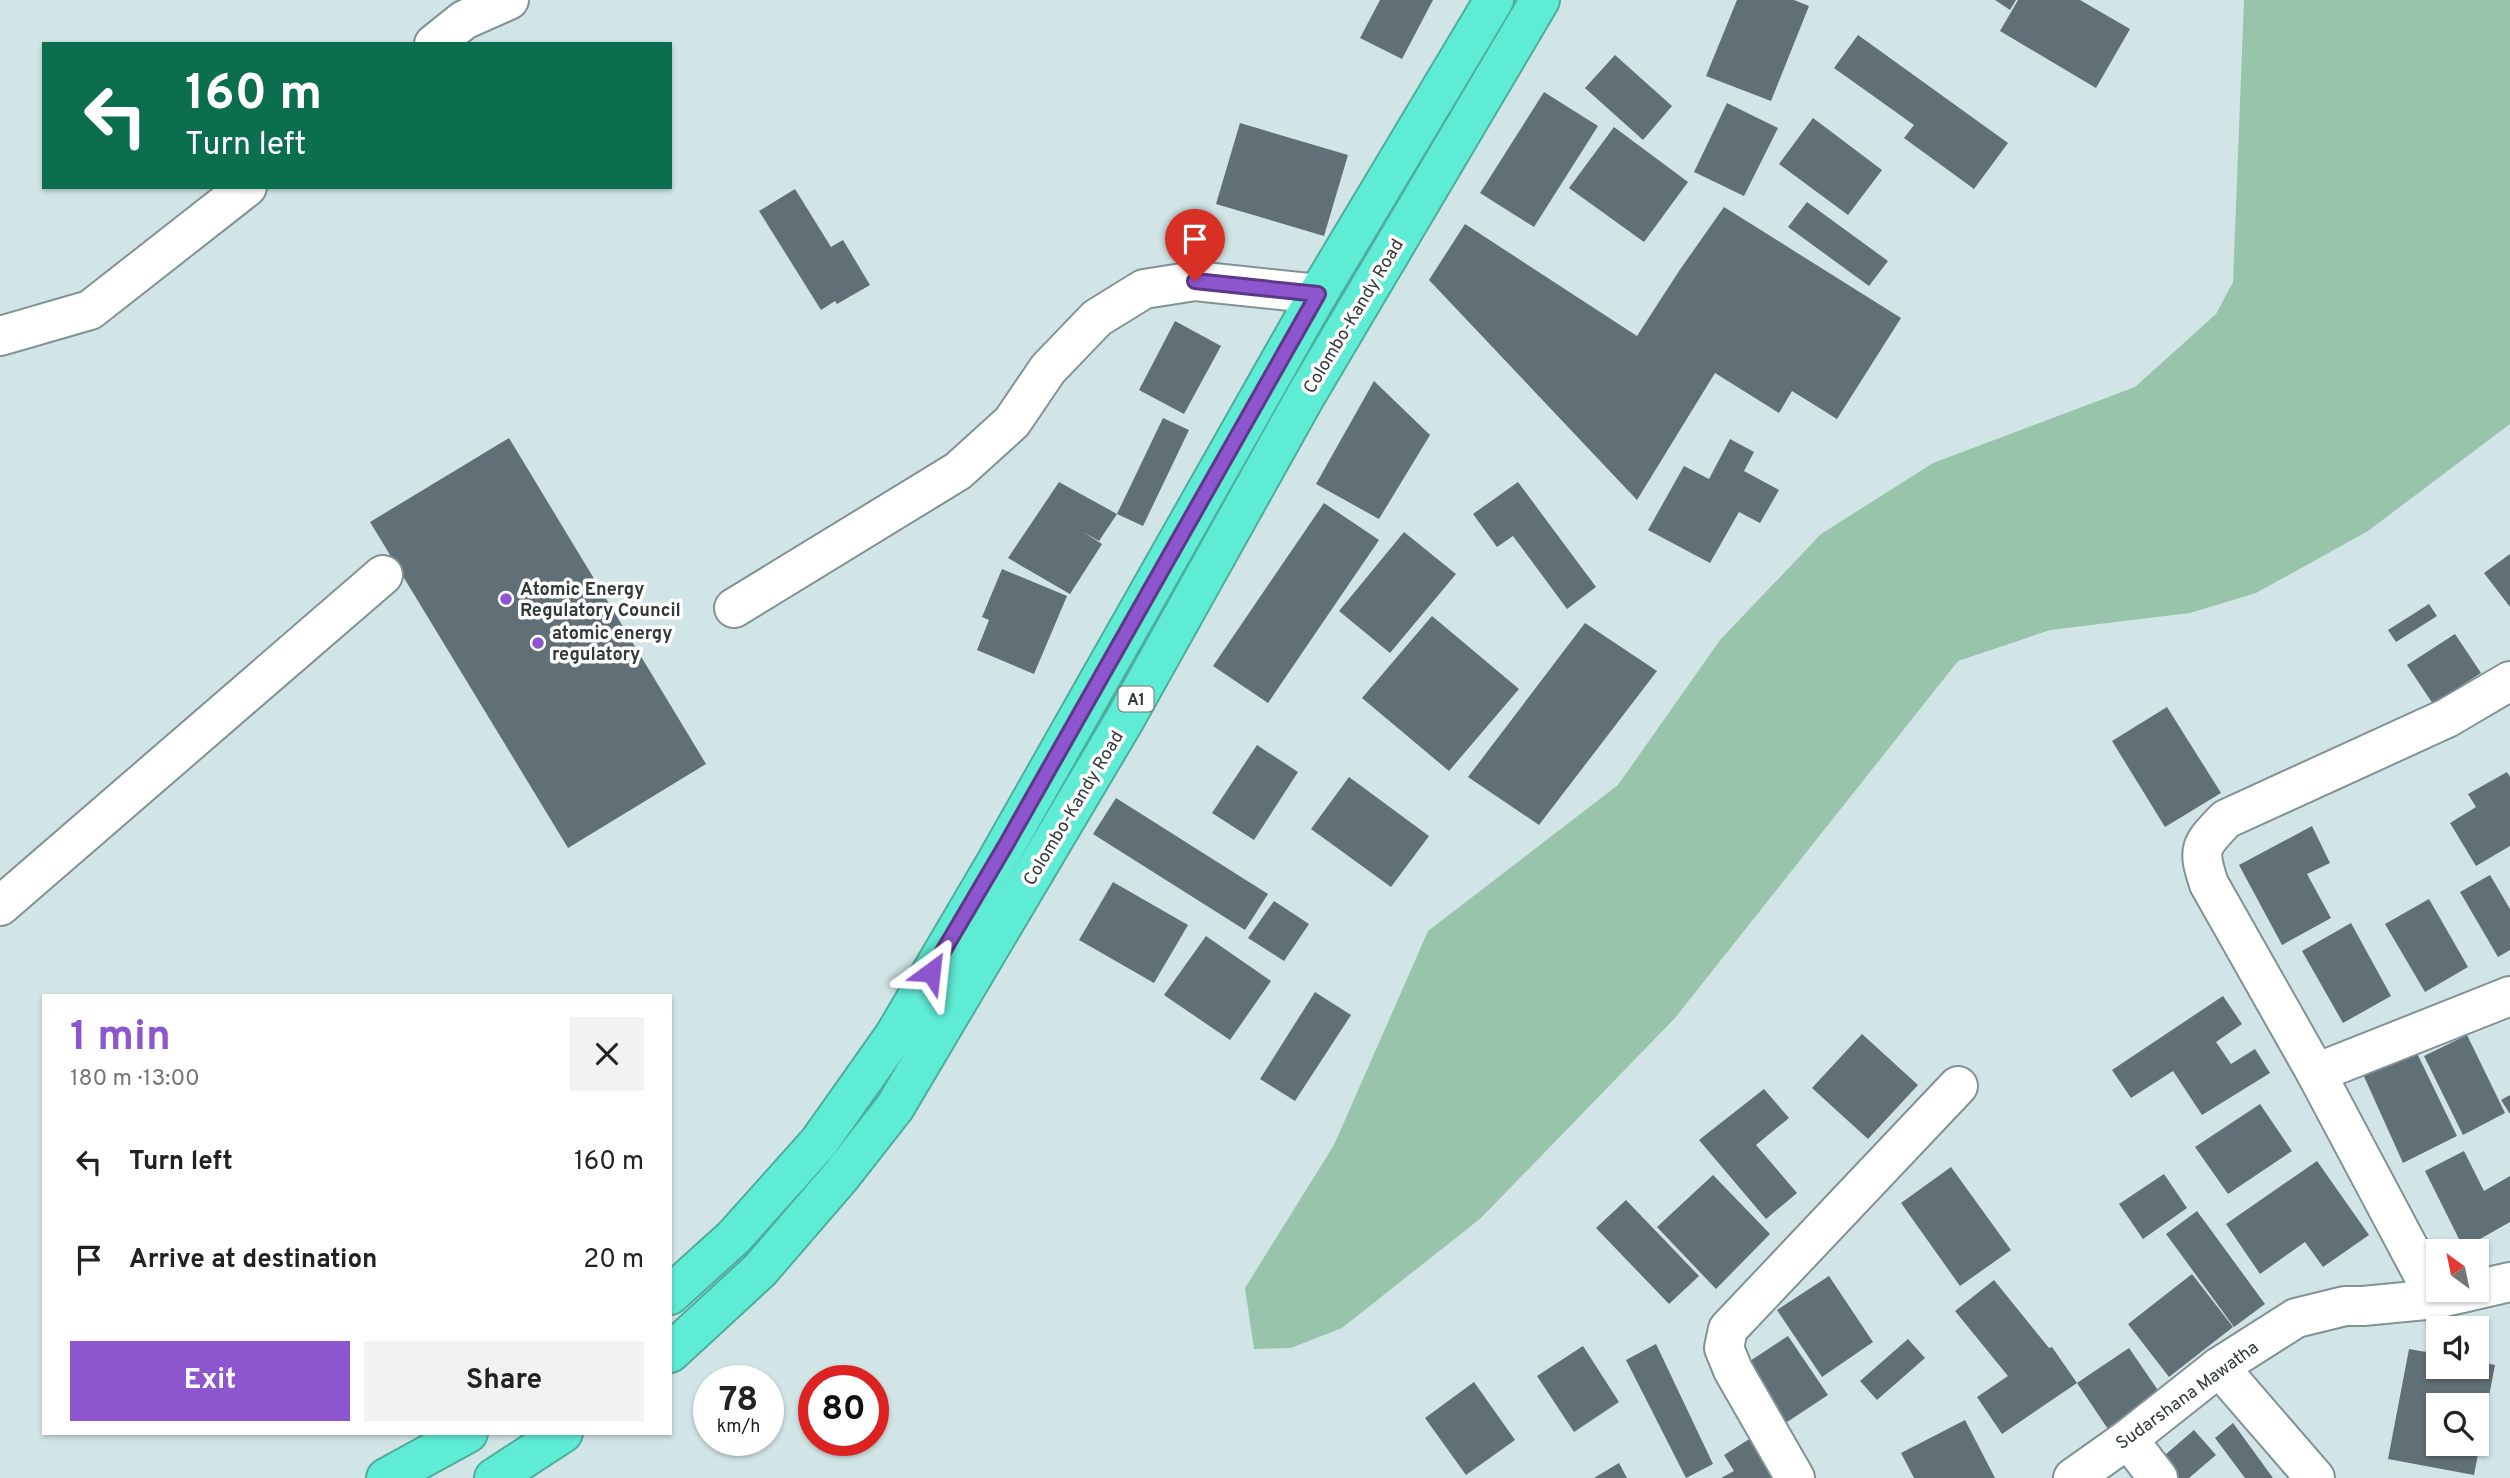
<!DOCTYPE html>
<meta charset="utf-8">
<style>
:root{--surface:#fff;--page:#f2f2f2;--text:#222;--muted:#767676;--accent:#8d56ce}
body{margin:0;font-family:Overpass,sans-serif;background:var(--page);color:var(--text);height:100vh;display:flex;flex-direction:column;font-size:26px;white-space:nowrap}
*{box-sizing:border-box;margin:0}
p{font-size:23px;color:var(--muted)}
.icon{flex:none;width:38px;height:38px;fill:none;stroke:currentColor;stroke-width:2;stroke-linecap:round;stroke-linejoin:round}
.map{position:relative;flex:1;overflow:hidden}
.side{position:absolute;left:42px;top:994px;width:630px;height:441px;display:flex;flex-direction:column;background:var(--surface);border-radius:0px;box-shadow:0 2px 5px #0004}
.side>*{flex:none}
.guide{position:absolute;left:42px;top:42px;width:630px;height:147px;border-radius:0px;box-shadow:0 2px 5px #0004;background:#0b6e4f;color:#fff;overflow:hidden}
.needle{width:46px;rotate:327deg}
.buttons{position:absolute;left:2426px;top:1239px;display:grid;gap:14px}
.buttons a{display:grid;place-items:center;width:63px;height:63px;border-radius:0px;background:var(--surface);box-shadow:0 2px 5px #0004;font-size:35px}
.speed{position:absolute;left:693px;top:1365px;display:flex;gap:14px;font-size:35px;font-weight:700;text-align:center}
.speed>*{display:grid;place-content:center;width:91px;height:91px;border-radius:50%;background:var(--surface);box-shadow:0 2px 5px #0004;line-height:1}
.speed small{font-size:18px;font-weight:400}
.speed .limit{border:10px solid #d22;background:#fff;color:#111}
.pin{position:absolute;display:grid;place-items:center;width:60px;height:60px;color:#fff;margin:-72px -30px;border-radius:50% 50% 50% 0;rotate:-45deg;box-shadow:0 0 7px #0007}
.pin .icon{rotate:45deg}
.me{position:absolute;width:77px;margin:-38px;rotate:30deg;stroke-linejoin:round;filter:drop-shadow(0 0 5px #0008)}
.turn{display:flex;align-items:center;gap:24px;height:147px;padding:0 28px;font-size:32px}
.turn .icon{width:91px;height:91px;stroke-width:2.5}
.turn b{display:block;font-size:49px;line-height:60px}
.round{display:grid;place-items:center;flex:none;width:74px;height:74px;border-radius:0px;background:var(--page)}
.head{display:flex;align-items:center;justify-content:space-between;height:119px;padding:0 28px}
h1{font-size:42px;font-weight:700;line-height:52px;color:var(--accent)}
.cta{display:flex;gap:14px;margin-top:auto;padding:14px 28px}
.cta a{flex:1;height:80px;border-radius:0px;background:var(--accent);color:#fff;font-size:28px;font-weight:700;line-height:80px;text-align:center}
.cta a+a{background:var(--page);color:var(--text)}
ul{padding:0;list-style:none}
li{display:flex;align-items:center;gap:21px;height:98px;padding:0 28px}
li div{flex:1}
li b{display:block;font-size:26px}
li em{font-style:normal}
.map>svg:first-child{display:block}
</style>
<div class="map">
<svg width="2510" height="1478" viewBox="0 0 2510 1478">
<rect width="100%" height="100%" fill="#d2e5e6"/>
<path fill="#98c4ab" d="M 2244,0 L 2510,0 L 2510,424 L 2368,531 L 2256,593 L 2190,613 L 2050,630 L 1958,661 L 1675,1018 L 1481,1218 L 1342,1328 L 1291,1348 L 1254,1349 L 1245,1288 L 1334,1145 L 1428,931 L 1618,785 L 1720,640 L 1821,534 L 1933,463 L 2135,387 L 2216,314 L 2233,282 Z"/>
<g fill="#617076" fill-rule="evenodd">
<path d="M 1380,0 L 1433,0 L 1402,59 L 1360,38 Z"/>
<path d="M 1737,0 L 1794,0 L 1809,6 L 1771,101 L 1706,76 Z"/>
<path d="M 1995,0 L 2016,0 L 2010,10 Z"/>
<path d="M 2018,0 L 2080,0 L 2130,29 L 2096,88 L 2000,31 Z"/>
<path d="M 1858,35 L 2008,143 L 1974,189 L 1904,138 L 1914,125 L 1834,68 Z"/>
<path d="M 1615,55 L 1672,106 L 1643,140 L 1585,88 Z"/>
<path d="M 1544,92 L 1598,126 L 1534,227 L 1480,193 Z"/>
<path d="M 1727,103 L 1778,128 L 1744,196 L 1694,172 Z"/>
<path d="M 1813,118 L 1882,170 L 1848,215 L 1779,164 Z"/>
<path d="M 1240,123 L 1348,155 L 1324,236 L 1216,204 Z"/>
<path d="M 1614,127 L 1688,182 L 1644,242 L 1569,188 Z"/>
<path d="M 795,189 L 831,247 L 843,240 L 870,285 L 837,304 L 835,301 L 821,310 L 759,211 Z"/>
<path d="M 1807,202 L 1888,261 L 1869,286 L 1788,227 Z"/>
<path d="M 1724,207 L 1901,318 L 1837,419 L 1792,391 L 1779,413 L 1715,373 L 1637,500 L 1429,280 L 1465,224 L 1637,336 L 1679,271 Z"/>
<path d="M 1175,321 L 1221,346 L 1184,414 L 1139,390 Z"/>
<path d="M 1374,381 L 1430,435 L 1379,519 L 1316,484 Z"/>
<path d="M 1163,418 L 1189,430 L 1143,526 L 1117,514 L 1099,541 L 1083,532 L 1102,544 L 1070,594 L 1008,558 L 1059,482 L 1117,514 Z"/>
<path d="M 509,438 L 706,764 L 568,848 L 370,522 Z"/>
<path d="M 1730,439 L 1754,452 L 1744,471 L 1779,490 L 1760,523 L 1739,512 L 1710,563 L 1648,530 L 1684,466 L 1709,479 Z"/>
<path d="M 1518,482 L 1596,587 L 1567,609 L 1513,536 L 1497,547 L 1473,514 Z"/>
<path d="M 1324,503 L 1379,540 L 1268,703 L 1213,666 Z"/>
<path d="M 1404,532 L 1456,574 L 1390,653 L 1339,611 Z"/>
<path d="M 2510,554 L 2510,607 L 2484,573 Z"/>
<path d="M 1002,569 L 1067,596 L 1034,674 L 977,650 L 989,620 L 982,617 Z"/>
<path d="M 2429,604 L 2437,616 L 2396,642 L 2388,630 Z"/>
<path d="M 1432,616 L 1519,689 L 1449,771 L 1362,698 Z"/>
<path d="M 1585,623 L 1657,671 L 1539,825 L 1468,777 Z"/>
<path d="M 2455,634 L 2481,673 L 2433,704 L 2407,665 Z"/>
<path d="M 2167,707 L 2221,793 L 2165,827 L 2112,741 Z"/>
<path d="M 1257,745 L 1298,772 L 1254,840 L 1212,813 Z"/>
<path d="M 2507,772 L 2510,777 L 2510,846 L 2476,866 L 2450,823 L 2476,807 L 2468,794 Z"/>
<path d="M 1349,777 L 1429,836 L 1391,887 L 1311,829 Z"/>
<path d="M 1116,798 L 1268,894 L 1245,930 L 1093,834 Z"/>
<path d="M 2312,826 L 2330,863 L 2307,874 L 2331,918 L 2282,945 L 2239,865 Z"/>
<path d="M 2490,875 L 2510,909 L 2510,950 L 2498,957 L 2460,892 Z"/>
<path d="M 1113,882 L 1188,925 L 1154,983 L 1079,940 Z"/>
<path d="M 2429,899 L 2468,967 L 2425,992 L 2385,924 Z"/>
<path d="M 1274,901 L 1309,924 L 1284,961 L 1248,938 Z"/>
<path d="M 2351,923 L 2391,996 L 2343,1023 L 2302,951 Z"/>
<path d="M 1206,936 L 1271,981 L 1230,1040 L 1164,995 Z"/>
<path d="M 1315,992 L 1351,1015 L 1295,1101 L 1260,1079 Z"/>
<path d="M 2223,996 L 2242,1024 L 2216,1042 L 2231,1064 L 2255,1049 L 2270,1073 L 2202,1115 L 2173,1071 L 2131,1098 L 2112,1070 Z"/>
<path d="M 1862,1034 L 1918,1085 L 1868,1139 L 1812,1088 Z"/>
<path d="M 2467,1035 L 2505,1113 L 2463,1135 L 2424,1056 Z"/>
<path d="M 2413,1045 L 2457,1136 L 2403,1163 L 2362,1072 Z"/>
<path d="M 1764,1089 L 1789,1118 L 1756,1145 L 1797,1193 L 1766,1219 L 1699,1140 Z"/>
<path d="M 2510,1095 L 2510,1114 L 2501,1100 Z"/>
<path d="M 2260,1104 L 2292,1151 L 2228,1194 L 2195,1147 Z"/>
<path d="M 2464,1151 L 2484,1191 L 2510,1176 L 2510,1222 L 2473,1243 L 2471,1240 L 2462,1245 L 2425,1171 Z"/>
<path d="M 2317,1161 L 2369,1235 L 2323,1267 L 2305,1242 L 2260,1274 L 2226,1224 Z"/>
<path d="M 1951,1167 L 2011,1250 L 1960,1286 L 1901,1203 Z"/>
<path d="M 2164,1174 L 2187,1208 L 2143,1239 L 2119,1204 Z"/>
<path d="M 1713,1175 L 1770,1234 L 1716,1289 L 1657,1227 Z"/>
<path d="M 1626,1200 L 1699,1276 L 1669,1304 L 1596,1228 Z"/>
<path d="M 2197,1211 L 2265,1304 L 2234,1327 L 2166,1234 Z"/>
<path d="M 2192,1274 L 2233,1327 L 2169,1377 L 2128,1324 Z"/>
<path d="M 1829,1276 L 1873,1342 L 1822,1377 L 1777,1310 Z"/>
<path d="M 1994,1280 L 2049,1348 L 2052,1347 L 2077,1383 L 2002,1434 L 1977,1397 L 2008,1376 L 1955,1311 Z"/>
<path d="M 1788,1336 L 1828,1395 L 1781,1426 L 1741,1367 Z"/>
<path d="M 1908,1339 L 1925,1358 L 1877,1400 L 1860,1381 Z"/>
<path d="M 1656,1344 L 1713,1464 L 1686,1478 L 1626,1360 Z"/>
<path d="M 1583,1346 L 1619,1402 L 1574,1432 L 1537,1376 Z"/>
<path d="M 2129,1348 L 2166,1402 L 2114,1438 L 2077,1383 Z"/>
<path d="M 2409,1349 L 2438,1354 L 2438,1367 L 2476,1367 L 2476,1361 L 2495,1365 L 2474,1475 L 2388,1459 ZM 2438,1405 L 2476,1405 L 2476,1444 L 2438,1444 Z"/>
<path d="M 1474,1382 L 1515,1440 L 1466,1475 L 1425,1418 Z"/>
<path d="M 1965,1420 L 1995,1478 L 1914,1478 L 1901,1453 Z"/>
<path d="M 2233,1423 L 2273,1478 L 2245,1478 L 2215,1438 Z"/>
<path d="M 2194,1430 L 2216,1455 L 2189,1478 L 2172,1478 L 2158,1461 Z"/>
<path d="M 1759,1433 L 1777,1478 L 1721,1478 L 1734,1471 L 1724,1455 Z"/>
<path d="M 1619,1463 L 1627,1478 L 1594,1478 Z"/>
</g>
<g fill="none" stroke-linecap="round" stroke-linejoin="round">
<g stroke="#809293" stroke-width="42">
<g id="minor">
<path d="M 434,44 L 464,20 L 509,0"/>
<path d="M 0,336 L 90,310 L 247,187"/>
<path d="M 734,608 L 958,471 L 1012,422 L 1048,369 L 1097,318 L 1144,289 L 1195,281 L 1318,294"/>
<path d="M 0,906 L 383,575"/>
<path d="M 2316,1073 L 2510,996"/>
<path d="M 2436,1299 L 2316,1073 L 2209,884 C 2197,848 2200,846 2226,819 L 2447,718 L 2510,681"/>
<path d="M 2219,1367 L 2315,1478"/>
<path d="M 2128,1439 L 2158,1478"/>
<path d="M 1795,1478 L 1733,1370 L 1724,1348 L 1728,1329 L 1958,1086"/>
<path d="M 2073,1478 L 2128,1439 L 2219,1367 L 2296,1318 L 2345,1306 L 2363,1306 L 2436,1299 L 2510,1282"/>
</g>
</g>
<g stroke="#4fad9e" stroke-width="42">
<g id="highway">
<path d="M 670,1295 L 734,1237 L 819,1142 L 894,1036 L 994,866 L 1318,294 L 1494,0"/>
<path d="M 670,1353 L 760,1270 L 841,1176 L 895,1107 L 1124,721 L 1305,397 L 1540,0"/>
<path d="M 386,1478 L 468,1433"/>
<path d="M 494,1478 L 563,1433"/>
</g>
</g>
<use href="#minor" stroke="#fff" stroke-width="38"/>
<use href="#highway" stroke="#5fecd5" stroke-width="38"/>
</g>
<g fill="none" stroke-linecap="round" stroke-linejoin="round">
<g stroke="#5c3886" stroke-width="18">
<path id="route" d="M 931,972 L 1007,843 L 1318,294 L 1195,281"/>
</g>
<use href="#route" stroke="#8d56ce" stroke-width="12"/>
</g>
<g fill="#8d56ce" stroke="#fff" stroke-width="2.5">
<circle cx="506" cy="599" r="7"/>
<circle cx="538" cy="643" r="7"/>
</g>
<g text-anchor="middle" stroke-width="7" stroke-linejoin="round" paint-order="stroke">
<rect fill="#fff" stroke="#6f7474" stroke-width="2" x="1118.5" y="686.5" width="35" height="25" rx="5"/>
<g font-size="16" font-weight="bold" fill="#313939">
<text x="1136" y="705">A1</text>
</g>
<g font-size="18" fill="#313939" stroke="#fff">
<text transform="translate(1353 316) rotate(-59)" y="6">Colombo-Kandy Road</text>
<text transform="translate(1073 808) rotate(-59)" y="6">Colombo-Kandy Road</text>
<text transform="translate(2187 1395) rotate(-36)" y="6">Sudarshana Mawatha</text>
</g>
<g font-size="18" font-weight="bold" fill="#313939" stroke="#fff" text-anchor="start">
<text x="520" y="595">Atomic Energy<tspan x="520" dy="21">Regulatory Council</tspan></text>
<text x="552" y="639">atomic energy<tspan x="552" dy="21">regulatory</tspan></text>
</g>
</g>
</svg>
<div class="buttons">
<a><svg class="needle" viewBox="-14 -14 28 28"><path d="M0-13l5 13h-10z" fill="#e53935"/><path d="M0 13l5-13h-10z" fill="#767676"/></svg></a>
<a><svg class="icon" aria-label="sound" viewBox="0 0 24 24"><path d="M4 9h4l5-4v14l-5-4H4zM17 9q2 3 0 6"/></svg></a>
<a><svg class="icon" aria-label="search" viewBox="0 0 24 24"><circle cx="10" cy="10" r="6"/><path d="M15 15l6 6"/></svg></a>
</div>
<div class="speed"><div>78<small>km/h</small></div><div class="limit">80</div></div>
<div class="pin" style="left:1195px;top:281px;background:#d93025"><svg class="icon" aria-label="arrive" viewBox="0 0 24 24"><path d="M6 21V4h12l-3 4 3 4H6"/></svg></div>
<svg class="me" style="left:931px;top:972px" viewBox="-20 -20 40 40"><path d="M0-17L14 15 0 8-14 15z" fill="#8d56ce" stroke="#fff" stroke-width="4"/></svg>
<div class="guide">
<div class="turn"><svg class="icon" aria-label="left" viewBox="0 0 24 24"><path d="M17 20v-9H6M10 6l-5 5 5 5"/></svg><div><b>160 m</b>Turn left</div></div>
</div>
<section class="side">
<div class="head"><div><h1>1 min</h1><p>180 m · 13:00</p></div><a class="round"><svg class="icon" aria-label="close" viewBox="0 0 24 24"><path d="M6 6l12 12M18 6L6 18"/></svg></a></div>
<ul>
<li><svg class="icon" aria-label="left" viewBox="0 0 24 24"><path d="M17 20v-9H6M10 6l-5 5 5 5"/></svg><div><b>Turn left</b></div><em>160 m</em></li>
<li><svg class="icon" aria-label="arrive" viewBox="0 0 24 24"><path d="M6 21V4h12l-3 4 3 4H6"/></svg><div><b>Arrive at destination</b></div><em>20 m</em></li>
</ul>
<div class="cta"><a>Exit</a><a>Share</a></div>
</section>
</div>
